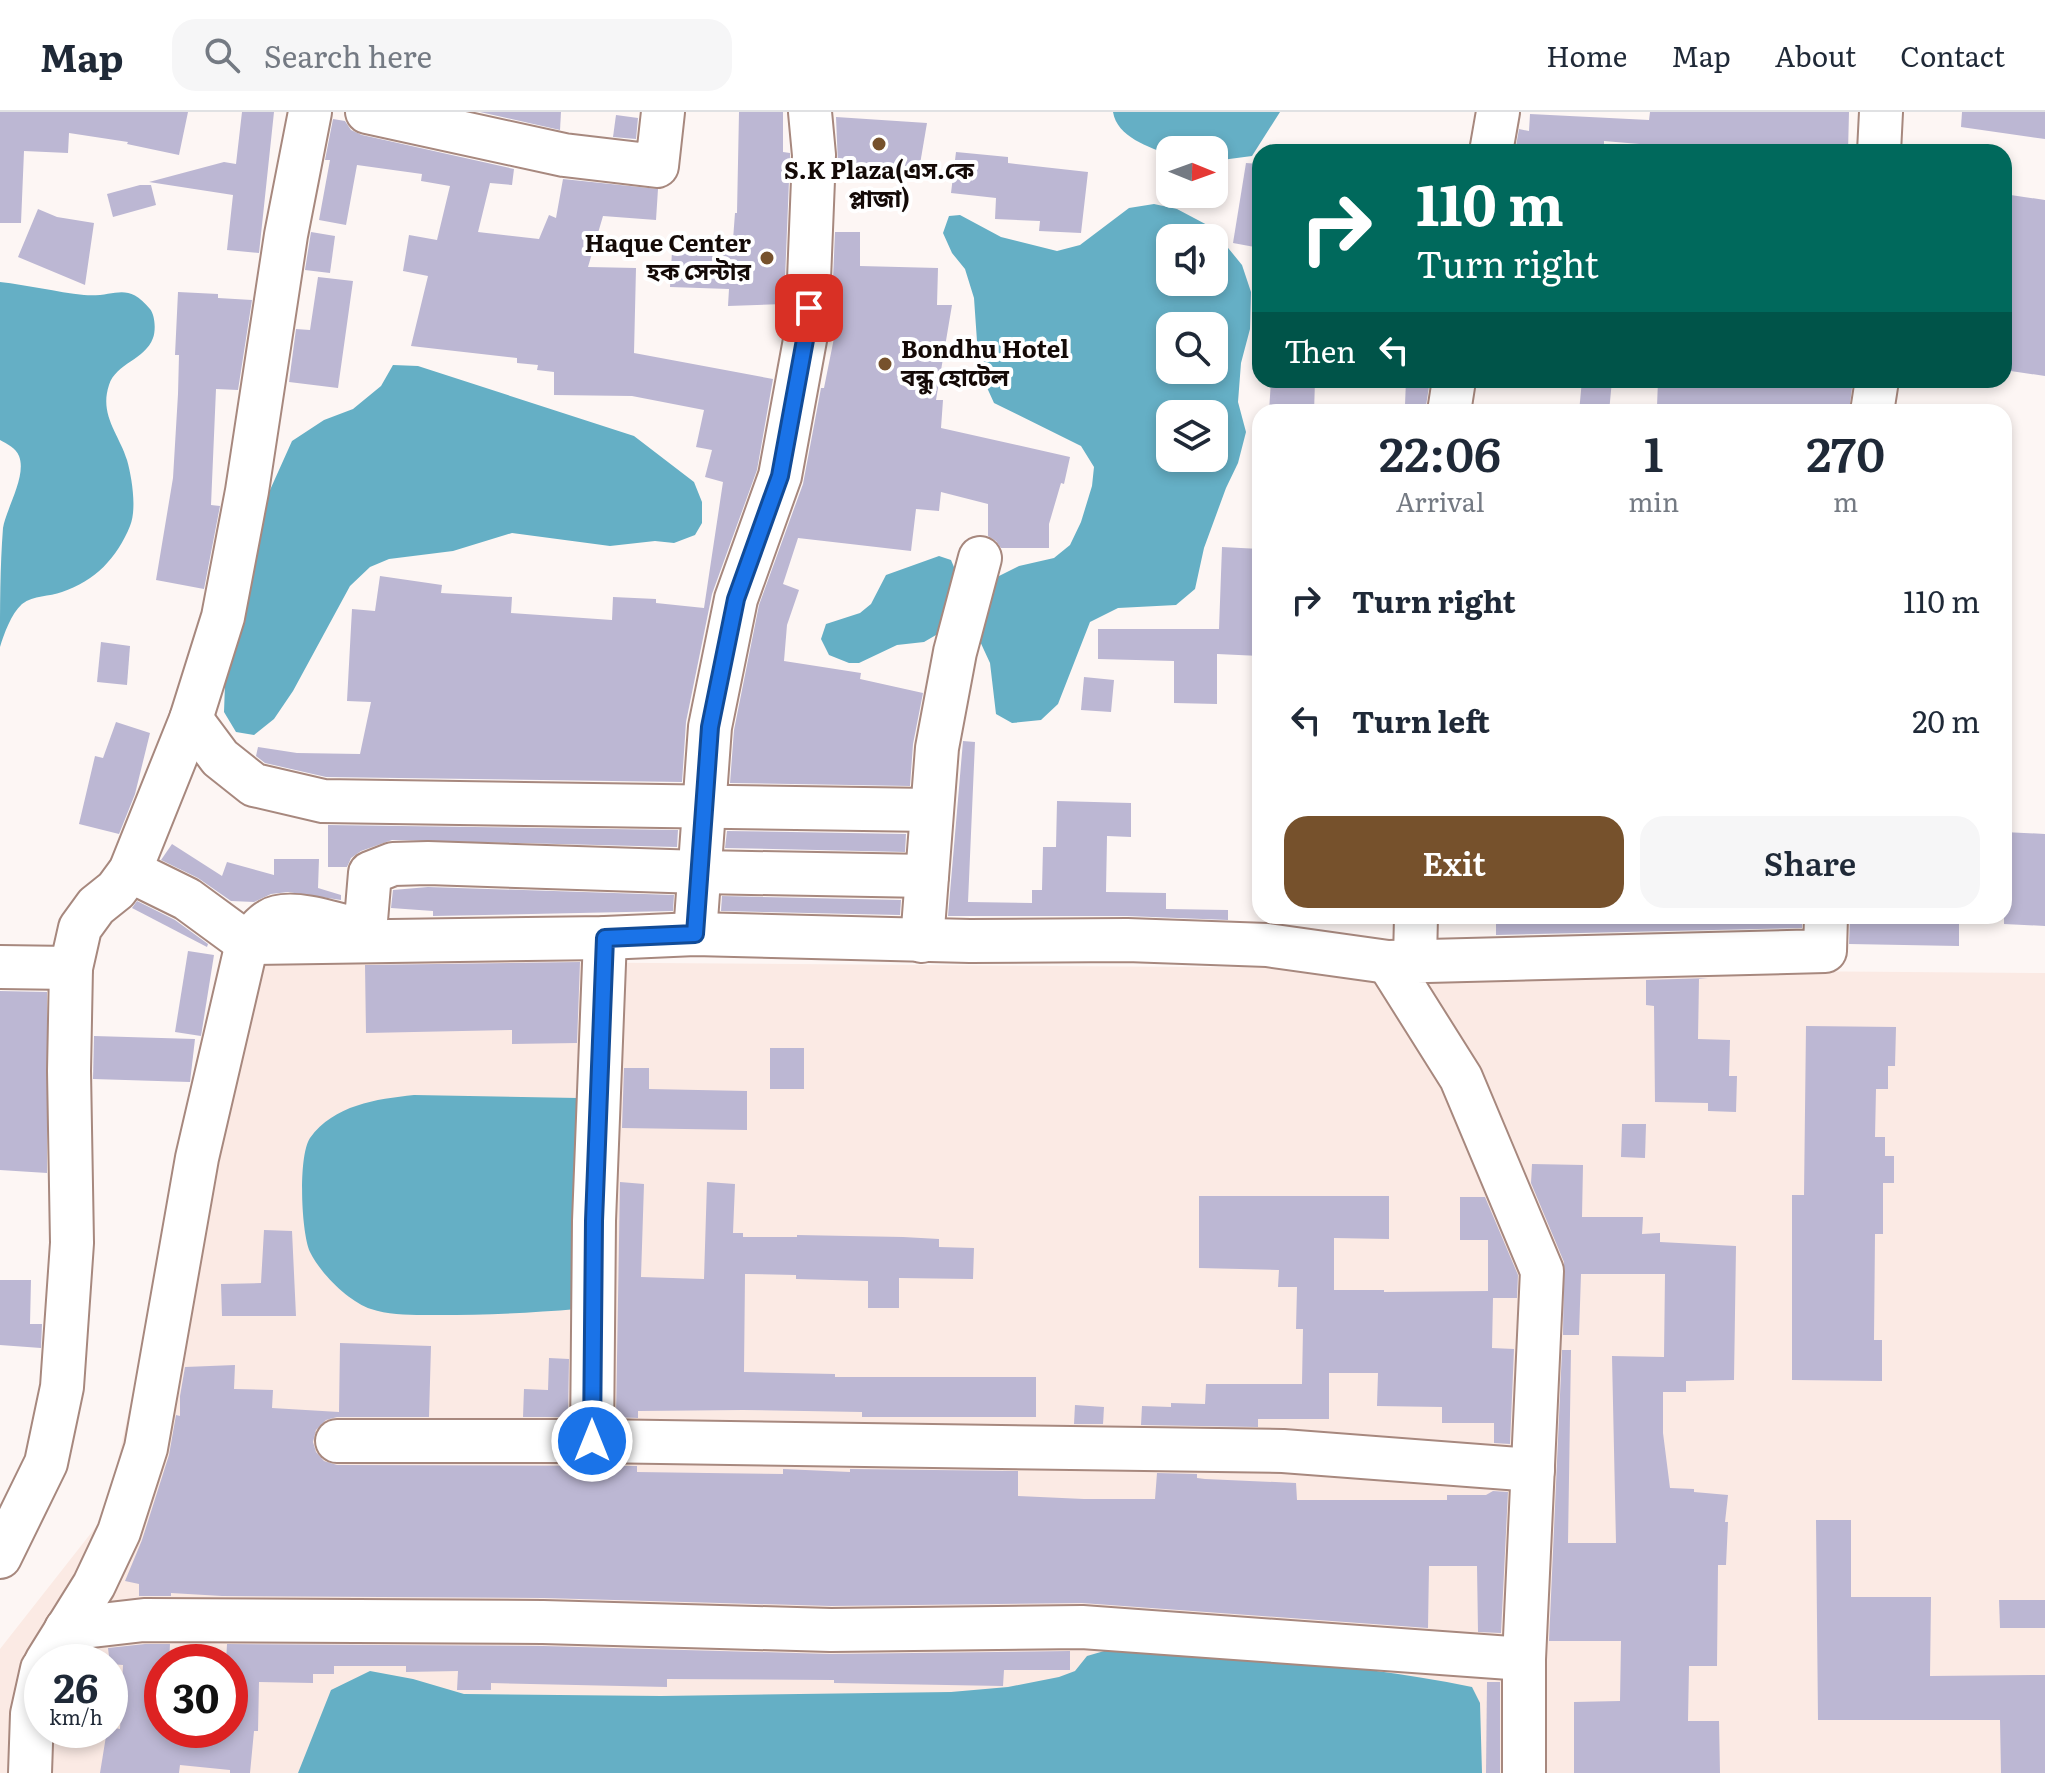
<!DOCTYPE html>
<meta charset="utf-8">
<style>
:root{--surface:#fff;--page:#f6f6f7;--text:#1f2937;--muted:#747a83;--line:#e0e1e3;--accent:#76512c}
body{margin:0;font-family:Literata,"Noto Sans Bengali",serif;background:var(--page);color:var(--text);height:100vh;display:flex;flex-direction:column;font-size:30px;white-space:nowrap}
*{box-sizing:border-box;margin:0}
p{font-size:26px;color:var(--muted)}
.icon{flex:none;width:44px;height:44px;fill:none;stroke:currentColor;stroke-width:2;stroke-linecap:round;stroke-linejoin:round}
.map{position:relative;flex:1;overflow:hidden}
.drawer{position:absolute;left:1252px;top:292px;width:760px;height:520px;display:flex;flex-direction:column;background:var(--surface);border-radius:24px;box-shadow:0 4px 12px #0003}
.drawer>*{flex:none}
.hud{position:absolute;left:1252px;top:32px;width:760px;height:244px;border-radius:24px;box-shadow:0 4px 12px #0003;background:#00695c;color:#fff;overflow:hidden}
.needle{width:52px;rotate:91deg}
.buttons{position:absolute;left:1156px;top:24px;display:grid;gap:16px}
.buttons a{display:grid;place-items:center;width:72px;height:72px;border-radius:16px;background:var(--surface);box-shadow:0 4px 12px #0003;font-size:40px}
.speed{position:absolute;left:24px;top:1532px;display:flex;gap:16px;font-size:40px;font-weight:700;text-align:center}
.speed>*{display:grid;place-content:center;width:104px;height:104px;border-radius:50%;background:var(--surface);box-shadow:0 4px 12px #0003;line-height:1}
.speed small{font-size:20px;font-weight:400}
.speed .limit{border:12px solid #d22;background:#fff;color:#111}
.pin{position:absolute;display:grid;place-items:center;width:68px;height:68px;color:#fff;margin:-34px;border-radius:16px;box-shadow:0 4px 12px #0006}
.me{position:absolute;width:88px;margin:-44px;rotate:0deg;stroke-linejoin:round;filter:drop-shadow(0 0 6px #0008)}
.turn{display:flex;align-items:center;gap:28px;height:168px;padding:0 32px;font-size:36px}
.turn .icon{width:104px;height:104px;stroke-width:2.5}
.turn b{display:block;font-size:56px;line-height:68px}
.then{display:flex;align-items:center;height:76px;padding:0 32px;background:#0003;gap:16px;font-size:30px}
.eta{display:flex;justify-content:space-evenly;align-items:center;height:136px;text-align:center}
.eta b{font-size:48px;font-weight:600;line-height:56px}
.button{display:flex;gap:16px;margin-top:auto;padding:16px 32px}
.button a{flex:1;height:92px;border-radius:24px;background:var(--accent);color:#fff;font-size:32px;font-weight:600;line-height:92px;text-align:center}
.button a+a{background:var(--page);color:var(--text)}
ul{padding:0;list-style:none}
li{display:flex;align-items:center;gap:24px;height:120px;padding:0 32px}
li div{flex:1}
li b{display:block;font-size:30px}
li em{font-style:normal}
header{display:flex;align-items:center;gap:48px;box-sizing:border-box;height:112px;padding:0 40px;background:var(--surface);border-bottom:2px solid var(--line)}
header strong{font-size:38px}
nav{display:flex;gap:44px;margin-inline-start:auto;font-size:28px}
.search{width:560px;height:72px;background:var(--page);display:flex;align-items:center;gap:20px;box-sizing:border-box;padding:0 28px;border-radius:24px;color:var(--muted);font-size:30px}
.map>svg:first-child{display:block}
</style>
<header>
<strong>Map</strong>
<div class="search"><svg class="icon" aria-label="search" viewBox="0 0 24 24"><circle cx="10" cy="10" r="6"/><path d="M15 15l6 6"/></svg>Search here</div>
<nav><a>Home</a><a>Map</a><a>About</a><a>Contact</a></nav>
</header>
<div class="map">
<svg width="2045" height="1661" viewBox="0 0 2045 1661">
<rect width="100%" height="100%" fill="#fdf6f4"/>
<path fill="#fbeae4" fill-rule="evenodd" d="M 229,848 L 2045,861 L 2045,1661 L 0,1661 L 0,1537 L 106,1402 ZM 42,1550 L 110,1550 L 110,1618 L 42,1618 ZM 162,1550 L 230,1550 L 230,1618 L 162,1618 Z"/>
<g fill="#65afc5" fill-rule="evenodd">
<path d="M 1113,0 L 1280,0 L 1252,44 L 1214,49 L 1214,38 L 1170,38 L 1170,43 C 1149,35 1117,25 1113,0 Z"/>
<path d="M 1154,92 L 1177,97 L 1211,115 L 1242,153 L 1251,180 L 1250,217 L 1241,251 L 1238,290 L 1246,320 L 1238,351 L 1226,376 L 1204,436 L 1195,477 L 1176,493 L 1118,496 L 1090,510 L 1058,592 L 1041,608 L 1012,611 L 996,602 L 990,551 L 978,525 L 984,481 L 999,464 L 1019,454 L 1054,446 L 1070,433 L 1081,410 L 1092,374 L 1094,355 L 1081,334 L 994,291 L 979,258 L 974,186 L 965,157 L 952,141 L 943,121 L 949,104 L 960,103 L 1001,125 L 1057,139 L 1080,133 L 1129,96 ZM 1170,126 L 1214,126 L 1214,170 L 1170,170 ZM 1170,214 L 1214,214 L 1214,258 L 1170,258 ZM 1170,302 L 1214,302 L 1214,346 L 1170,346 Z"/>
<path d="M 0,170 C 28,173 56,180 84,183 C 115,186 126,168 150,197 C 155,203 156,218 153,226 C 145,248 116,251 109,273 C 99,303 119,322 127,348 C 132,366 137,397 130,414 C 117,446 95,469 62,480 C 49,485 34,483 22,492 C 11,502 4,522 0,535 C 0,496 0,455 3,416 C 6,397 27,364 19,344 C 16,336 7,332 0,328 Z"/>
<path d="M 393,253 L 418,254 L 634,324 L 694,370 L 702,390 L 702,411 L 695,423 L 674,431 L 655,429 L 610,434 L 512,421 L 453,439 L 389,447 L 370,455 L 350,474 L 293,579 L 274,607 L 254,623 L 236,620 L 224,600 L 225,572 L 235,517 L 270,378 L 292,329 L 324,308 L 353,297 L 381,274 Z"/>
<path d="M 939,444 L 951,448 L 959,467 L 948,511 L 936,523 L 924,530 L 897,533 L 859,551 L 849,551 L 829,543 L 821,527 L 826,512 L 860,501 L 871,492 L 886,463 Z"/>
<path d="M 414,983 L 578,986 L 577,1197 C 531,1201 484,1203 438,1203 C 417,1203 391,1204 371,1197 C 349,1190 320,1161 310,1140 C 301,1120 298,1044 310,1026 C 334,993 376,987 414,983 Z"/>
<path d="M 1118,1535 C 1237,1545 1355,1551 1472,1575 L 1480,1591 L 1482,1661 L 298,1661 L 331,1578 L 370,1559 L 413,1567 L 464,1582 L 661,1584 L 951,1580 L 1008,1575 L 1059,1565 L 1075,1559 L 1087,1544 Z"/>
</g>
<g fill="#bcb7d3">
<path d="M 0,0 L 188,0 L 179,43 L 127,32 L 128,30 L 69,21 L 68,41 L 24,39 L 21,111 L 0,111 Z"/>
<path d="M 242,0 L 274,0 L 259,141 L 227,138 L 233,83 L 149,70 L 224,50 L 236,52 Z"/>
<path d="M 480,0 L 561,0 L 560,18 Z"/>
<path d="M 739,0 L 783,0 L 783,40 L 790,41 L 790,44 L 784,192 L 728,194 L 729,177 L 670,175 L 672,139 L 732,141 L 735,101 L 737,101 Z"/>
<path d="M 1650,0 L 1849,0 L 1848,40 L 1734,40 L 1604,29 L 1604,40 L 1515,40 L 1519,17 L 1529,19 L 1530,2 L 1649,8 Z"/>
<path d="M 1962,0 L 2045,0 L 2045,27 L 1961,15 Z"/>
<path d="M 616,3 L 638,6 L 636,27 L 613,25 Z"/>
<path d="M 836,5 L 927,11 L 919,58 L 838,53 Z"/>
<path d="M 333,7 L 345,9 L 351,18 L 362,23 L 514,57 L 512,73 L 490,71 L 478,120 L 539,127 L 549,103 L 556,106 L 563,67 L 658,77 L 656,108 L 603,104 L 588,155 L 636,156 L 634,241 L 773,267 L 757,358 L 712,482 L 686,610 L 682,670 L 326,665 L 265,651 L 256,644 L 258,635 L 297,641 L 360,642 L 371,590 L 347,589 L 352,497 L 375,499 L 380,464 L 442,473 L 441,481 L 512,485 L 511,501 L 612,508 L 613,485 L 656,487 L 656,491 L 704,496 L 723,370 L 705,365 L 712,338 L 696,335 L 704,298 L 632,284 L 554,283 L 554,260 L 537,258 L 538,253 L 517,251 L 517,246 L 411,234 L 428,164 L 403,159 L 409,123 L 437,128 L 450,74 L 421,69 L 422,62 L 357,53 L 346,113 L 319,108 L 330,48 L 325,48 Z"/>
<path d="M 956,40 L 1008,45 L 1008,51 L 1088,60 L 1081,121 L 1039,119 L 1040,109 L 995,107 L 996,86 L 951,81 Z"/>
<path d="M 1246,51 L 1260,52 L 1260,136 L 1233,131 Z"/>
<path d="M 140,73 L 151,73 L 156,93 L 113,105 L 107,82 Z"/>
<path d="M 2004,82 L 2045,88 L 2045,264 L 2004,258 Z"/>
<path d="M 38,97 L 57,105 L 94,111 L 85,173 L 18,145 Z"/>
<path d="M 311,120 L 335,124 L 330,161 L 305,158 Z"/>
<path d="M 835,120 L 860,120 L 860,154 L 938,156 L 937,193 L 952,193 L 936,288 L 943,288 L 941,316 L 1070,345 L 1064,372 L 1061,371 L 1049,412 L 1049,436 L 1001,436 L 996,429 L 988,424 L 988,392 L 941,380 L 939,399 L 916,397 L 911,439 L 798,426 L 783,472 L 799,478 L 787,513 L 784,549 L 861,561 L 860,567 L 923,581 L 913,632 L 910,674 L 730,671 L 734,618 L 759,493 L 803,372 L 821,276 L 824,276 L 841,191 L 832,191 Z"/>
<path d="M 318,165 L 353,169 L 338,276 L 289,270 L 296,217 L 310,218 Z"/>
<path d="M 178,180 L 218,182 L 218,186 L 252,188 L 238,278 L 216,277 L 211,393 L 220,394 L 204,477 L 156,468 L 173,366 L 178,282 L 179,243 L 175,243 Z"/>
<path d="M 1271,268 L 1315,268 L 1314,300 L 1269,300 Z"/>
<path d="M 1406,268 L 1430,268 L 1426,294 L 1405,293 Z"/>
<path d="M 1582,268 L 1612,268 L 1609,300 L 1579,300 Z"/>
<path d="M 1658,268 L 1853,268 L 1849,300 L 1697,300 L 1697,298 L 1657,295 Z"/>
<path d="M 1222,435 L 1260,437 L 1260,544 L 1217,542 L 1217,592 L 1174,591 L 1174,549 L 1098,547 L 1098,517 L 1219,517 Z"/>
<path d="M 101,530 L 130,534 L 127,573 L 97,570 Z"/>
<path d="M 1084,565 L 1114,568 L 1111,600 L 1081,598 Z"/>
<path d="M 116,610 L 150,621 L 135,682 L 119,722 L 79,712 L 95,644 L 103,646 Z"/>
<path d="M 963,629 L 975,630 L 968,790 L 1032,791 L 1032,778 L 1042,778 L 1043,735 L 1056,735 L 1057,689 L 1131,691 L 1131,725 L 1107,724 L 1106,780 L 1166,781 L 1166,797 L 1228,798 L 1228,808 L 1127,804 L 948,804 Z"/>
<path d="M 328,713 L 678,718 L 677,735 L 392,728 L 361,739 L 351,746 L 347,755 L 328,755 Z"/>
<path d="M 727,719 L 906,722 L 905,740 L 725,736 Z"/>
<path d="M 2004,720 L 2045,722 L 2045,814 L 2004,812 Z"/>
<path d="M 172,732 L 222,764 L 227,750 L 274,763 L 274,747 L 319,747 L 318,776 L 341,783 L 341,788 L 288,780 L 271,782 L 254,790 L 231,789 L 198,766 L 161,748 Z"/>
<path d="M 428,775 L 674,783 L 673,799 L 433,804 L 433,799 L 391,796 L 393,778 Z"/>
<path d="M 722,784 L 901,788 L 900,803 L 721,799 Z"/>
<path d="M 137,789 L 175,808 L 208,832 L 207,835 L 132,796 Z"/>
<path d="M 1579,804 L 1802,804 L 1802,816 L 1496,823 L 1496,806 L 1579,809 Z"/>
<path d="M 1850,804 L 1959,804 L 1959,834 L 1849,832 Z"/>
<path d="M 188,839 L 214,843 L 201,924 L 175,920 Z"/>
<path d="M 580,850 L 577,931 L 512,932 L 512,918 L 366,921 L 365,853 Z"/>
<path d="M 1708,866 L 1699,867 L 1698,927 L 1730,928 L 1729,964 L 1737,964 L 1736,1000 L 1708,999 L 1708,991 L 1655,990 L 1654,894 L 1646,893 L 1646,868 Z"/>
<path d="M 0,879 L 47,880 L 47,1061 L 0,1058 Z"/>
<path d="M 1806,914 L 1896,915 L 1895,954 L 1888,954 L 1888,977 L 1876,977 L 1875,1025 L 1885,1025 L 1885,1044 L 1894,1044 L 1894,1071 L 1883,1071 L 1883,1122 L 1875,1122 L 1874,1228 L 1882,1228 L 1882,1269 L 1792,1268 L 1792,1083 L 1804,1083 Z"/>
<path d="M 94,924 L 195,927 L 190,970 L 93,967 Z"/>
<rect x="770" y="936" width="34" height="41"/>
<path d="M 624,956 L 649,956 L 649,977 L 747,979 L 747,1018 L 622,1016 Z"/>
<path d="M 1622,1012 L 1646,1012 L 1645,1046 L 1621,1045 Z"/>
<path d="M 1532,1052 L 1583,1053 L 1582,1105 L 1643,1105 L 1642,1122 L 1660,1121 L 1660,1130 L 1736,1134 L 1734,1268 L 1686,1269 L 1686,1280 L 1663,1280 L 1663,1321 L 1670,1376 L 1694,1377 L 1694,1380 L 1728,1383 L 1725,1410 L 1728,1410 L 1726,1453 L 1718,1453 L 1717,1554 L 1689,1554 L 1688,1609 L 1719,1609 L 1720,1661 L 1574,1661 L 1574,1590 L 1620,1589 L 1621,1529 L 1549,1529 L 1562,1238 L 1571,1238 L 1568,1431 L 1616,1431 L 1612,1244 L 1664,1245 L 1665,1162 L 1581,1162 L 1579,1223 L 1563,1223 L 1564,1150 L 1531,1071 Z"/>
<path d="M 620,1070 L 644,1072 L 641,1165 L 704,1167 L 707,1070 L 735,1072 L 733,1121 L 743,1121 L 743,1125 L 797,1125 L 797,1123 L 903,1125 L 939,1127 L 939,1135 L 974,1136 L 973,1167 L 899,1166 L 899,1196 L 868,1196 L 868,1169 L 796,1167 L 796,1163 L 745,1162 L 744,1260 L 835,1262 L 835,1265 L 1036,1265 L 1036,1305 L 862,1305 L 862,1300 L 743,1298 L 638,1299 L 638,1306 L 616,1305 Z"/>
<path d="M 1199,1084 L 1389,1084 L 1389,1127 L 1334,1126 L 1334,1178 L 1384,1178 L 1384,1180 L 1488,1179 L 1488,1128 L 1460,1128 L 1460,1085 L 1485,1085 L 1518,1163 L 1517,1186 L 1493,1186 L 1492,1236 L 1514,1237 L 1510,1332 L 1494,1331 L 1494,1311 L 1442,1311 L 1442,1295 L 1377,1294 L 1378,1261 L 1329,1261 L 1329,1307 L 1258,1307 L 1258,1315 L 1141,1313 L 1142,1294 L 1171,1295 L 1171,1291 L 1205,1292 L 1206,1272 L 1302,1272 L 1303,1217 L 1296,1217 L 1297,1175 L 1278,1175 L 1279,1158 L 1199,1156 Z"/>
<path d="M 264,1118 L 292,1119 L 296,1204 L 222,1204 L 221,1172 L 261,1171 Z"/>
<path d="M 0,1168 L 31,1168 L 30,1212 L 42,1212 L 41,1236 L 0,1233 Z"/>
<path d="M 340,1231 L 431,1234 L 429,1305 L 337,1305 L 326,1308 L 316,1318 L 313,1330 L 316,1340 L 324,1349 L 337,1353 L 637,1354 L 637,1360 L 707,1361 L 783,1362 L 783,1357 L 850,1360 L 850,1357 L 1018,1359 L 1018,1384 L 1084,1387 L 1155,1387 L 1157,1361 L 1197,1362 L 1197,1366 L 1205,1367 L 1296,1371 L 1297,1388 L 1447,1388 L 1447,1383 L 1486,1383 L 1493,1379 L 1508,1380 L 1501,1521 L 1478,1520 L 1477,1454 L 1429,1454 L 1428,1516 L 1082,1491 L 831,1494 L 544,1486 L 222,1484 L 171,1481 L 171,1484 L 139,1484 L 139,1472 L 125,1469 L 142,1428 L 169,1343 L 176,1303 L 180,1304 L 180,1284 L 185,1255 L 235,1253 L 234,1277 L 273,1278 L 272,1296 L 339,1300 Z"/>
<path d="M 549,1246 L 569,1247 L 568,1305 L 523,1305 L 524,1277 L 548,1278 Z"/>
<path d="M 1075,1293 L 1104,1295 L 1103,1312 L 1074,1312 Z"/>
<path d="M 1816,1408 L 1851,1408 L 1851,1485 L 1931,1485 L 1930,1564 L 2045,1563 L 2045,1661 L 2001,1661 L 2000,1608 L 1818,1608 Z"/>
<path d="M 1999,1488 L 2045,1488 L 2045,1516 L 2000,1516 Z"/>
<path d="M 145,1532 L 170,1532 L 169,1550 L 162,1550 L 162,1618 L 228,1623 L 230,1550 L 226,1550 L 227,1532 L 543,1534 L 830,1542 L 1070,1539 L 1070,1558 L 1004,1558 L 1003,1574 L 834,1571 L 834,1568 L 667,1567 L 667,1575 L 491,1571 L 491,1578 L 457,1578 L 458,1559 L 406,1560 L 406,1554 L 334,1554 L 334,1562 L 313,1562 L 313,1571 L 259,1570 L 258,1619 L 254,1619 L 250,1661 L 230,1661 L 230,1658 L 180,1653 L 179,1661 L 100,1661 L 107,1618 L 110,1618 L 110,1615 L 120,1617 L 123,1553 L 110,1552 L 108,1536 Z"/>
<path d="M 1487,1570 L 1500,1570 L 1500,1661 L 1486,1661 Z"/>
</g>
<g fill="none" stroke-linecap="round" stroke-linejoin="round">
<g stroke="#a7887e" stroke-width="46">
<g id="minor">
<path d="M 367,0 L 564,43 L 657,54 L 663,0"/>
<path d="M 1491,40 L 1498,0"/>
<path d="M 1879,40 L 1881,0"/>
<path d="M 1449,300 L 1454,268"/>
<path d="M 1872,300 L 1877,268"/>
<path d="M 191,607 L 220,646 L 254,673 L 323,689 L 931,698"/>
<path d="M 130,759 L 187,787 L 247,831 L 605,826 L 695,822 L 970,829 L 1127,828 L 1267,833 L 1388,850"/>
<path d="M 695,822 L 710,615 L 736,487 L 780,364 L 807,217 L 814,43 L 810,0"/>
<path d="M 605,826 L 594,1109 L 592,1329 L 1283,1339 L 1533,1358"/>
<path d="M 922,829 L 937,636 L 955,540 L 980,446"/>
<path d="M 1415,848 L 1416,804"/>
<path d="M 0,855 L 71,856"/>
<path d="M 337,1329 L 592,1329"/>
<path d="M 0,1445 L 46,1351 L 62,1275 L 72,1131 L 69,959 L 71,856 L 80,816 L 96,794 L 116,778 L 130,759 L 191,607 L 223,505 L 247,379 L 286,123 L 310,0"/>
<path d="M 66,1517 L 144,1508 L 543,1510 L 831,1518 L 1082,1515 L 1524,1547"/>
<path d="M 46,1550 L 94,1473 L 119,1420 L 146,1336 L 197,1046 L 247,831 C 254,823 261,813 270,808 C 290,795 343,814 365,820 L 370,761 L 393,752 L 428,751 L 700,760 L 927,764"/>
<path d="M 30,1661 L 32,1602 L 42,1557"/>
<path d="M 1524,1661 L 1524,1547 L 1542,1159 L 1461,966 L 1388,850 L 1825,839 L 1826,804"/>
</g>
</g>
<use href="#minor" stroke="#fff" stroke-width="42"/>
</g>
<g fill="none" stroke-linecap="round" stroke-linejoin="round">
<g stroke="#114b97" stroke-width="20">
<path id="route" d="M 592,1329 L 594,1109 L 605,826 L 695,822 L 710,615 L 736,487 L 780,364 L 807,217 L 809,196"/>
</g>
<use href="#route" stroke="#1a73e8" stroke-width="14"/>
</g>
<g fill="#76512c" stroke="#fff" stroke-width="3">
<circle cx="879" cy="32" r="8"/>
<circle cx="767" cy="146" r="8"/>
<circle cx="885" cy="252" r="8"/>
</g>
<g text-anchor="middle" stroke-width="8" stroke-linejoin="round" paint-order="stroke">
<g font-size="24" font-weight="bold" fill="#140a07" stroke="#fff">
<text x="879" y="67">S.K Plaza(এস.কে<tspan x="879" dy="28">প্লাজা)</tspan></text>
<text x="751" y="140" text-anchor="end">Haque Center<tspan x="751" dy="28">হক সেন্টার</tspan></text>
<text x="901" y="246" text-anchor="start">Bondhu Hotel<tspan x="901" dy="28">বন্ধু হোটেল</tspan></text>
</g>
</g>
</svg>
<div class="buttons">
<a><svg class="needle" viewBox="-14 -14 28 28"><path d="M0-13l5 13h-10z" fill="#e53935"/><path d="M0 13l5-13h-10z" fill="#747a83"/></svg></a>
<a><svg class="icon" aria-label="sound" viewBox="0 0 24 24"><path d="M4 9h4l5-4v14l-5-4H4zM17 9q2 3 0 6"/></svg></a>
<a><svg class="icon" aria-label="search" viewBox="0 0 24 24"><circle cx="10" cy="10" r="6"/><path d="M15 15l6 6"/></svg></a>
<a><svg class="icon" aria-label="layers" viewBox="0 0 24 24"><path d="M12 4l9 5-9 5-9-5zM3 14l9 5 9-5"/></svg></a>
</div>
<div class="speed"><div>26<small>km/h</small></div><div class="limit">30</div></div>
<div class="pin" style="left:809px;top:196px;background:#d93025"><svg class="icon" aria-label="arrive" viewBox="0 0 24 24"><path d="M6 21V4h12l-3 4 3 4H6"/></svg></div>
<svg class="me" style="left:592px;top:1329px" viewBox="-20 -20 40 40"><circle r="17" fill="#1a73e8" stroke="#fff" stroke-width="3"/><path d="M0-11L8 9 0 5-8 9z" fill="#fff"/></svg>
<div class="hud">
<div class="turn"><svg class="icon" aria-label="right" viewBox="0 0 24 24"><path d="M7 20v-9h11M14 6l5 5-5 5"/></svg><div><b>110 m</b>Turn right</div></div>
<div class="then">Then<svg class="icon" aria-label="left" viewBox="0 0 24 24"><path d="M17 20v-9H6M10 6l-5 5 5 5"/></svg></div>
</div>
<section class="drawer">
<div class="eta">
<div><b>22:06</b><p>Arrival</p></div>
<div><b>1</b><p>min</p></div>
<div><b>270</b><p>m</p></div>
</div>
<ul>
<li><svg class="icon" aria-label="right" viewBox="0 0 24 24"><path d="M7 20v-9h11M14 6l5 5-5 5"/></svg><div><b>Turn right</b></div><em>110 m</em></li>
<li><svg class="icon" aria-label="left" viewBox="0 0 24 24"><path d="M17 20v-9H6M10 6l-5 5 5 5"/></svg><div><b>Turn left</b></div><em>20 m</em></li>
</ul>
<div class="button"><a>Exit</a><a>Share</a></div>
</section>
</div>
